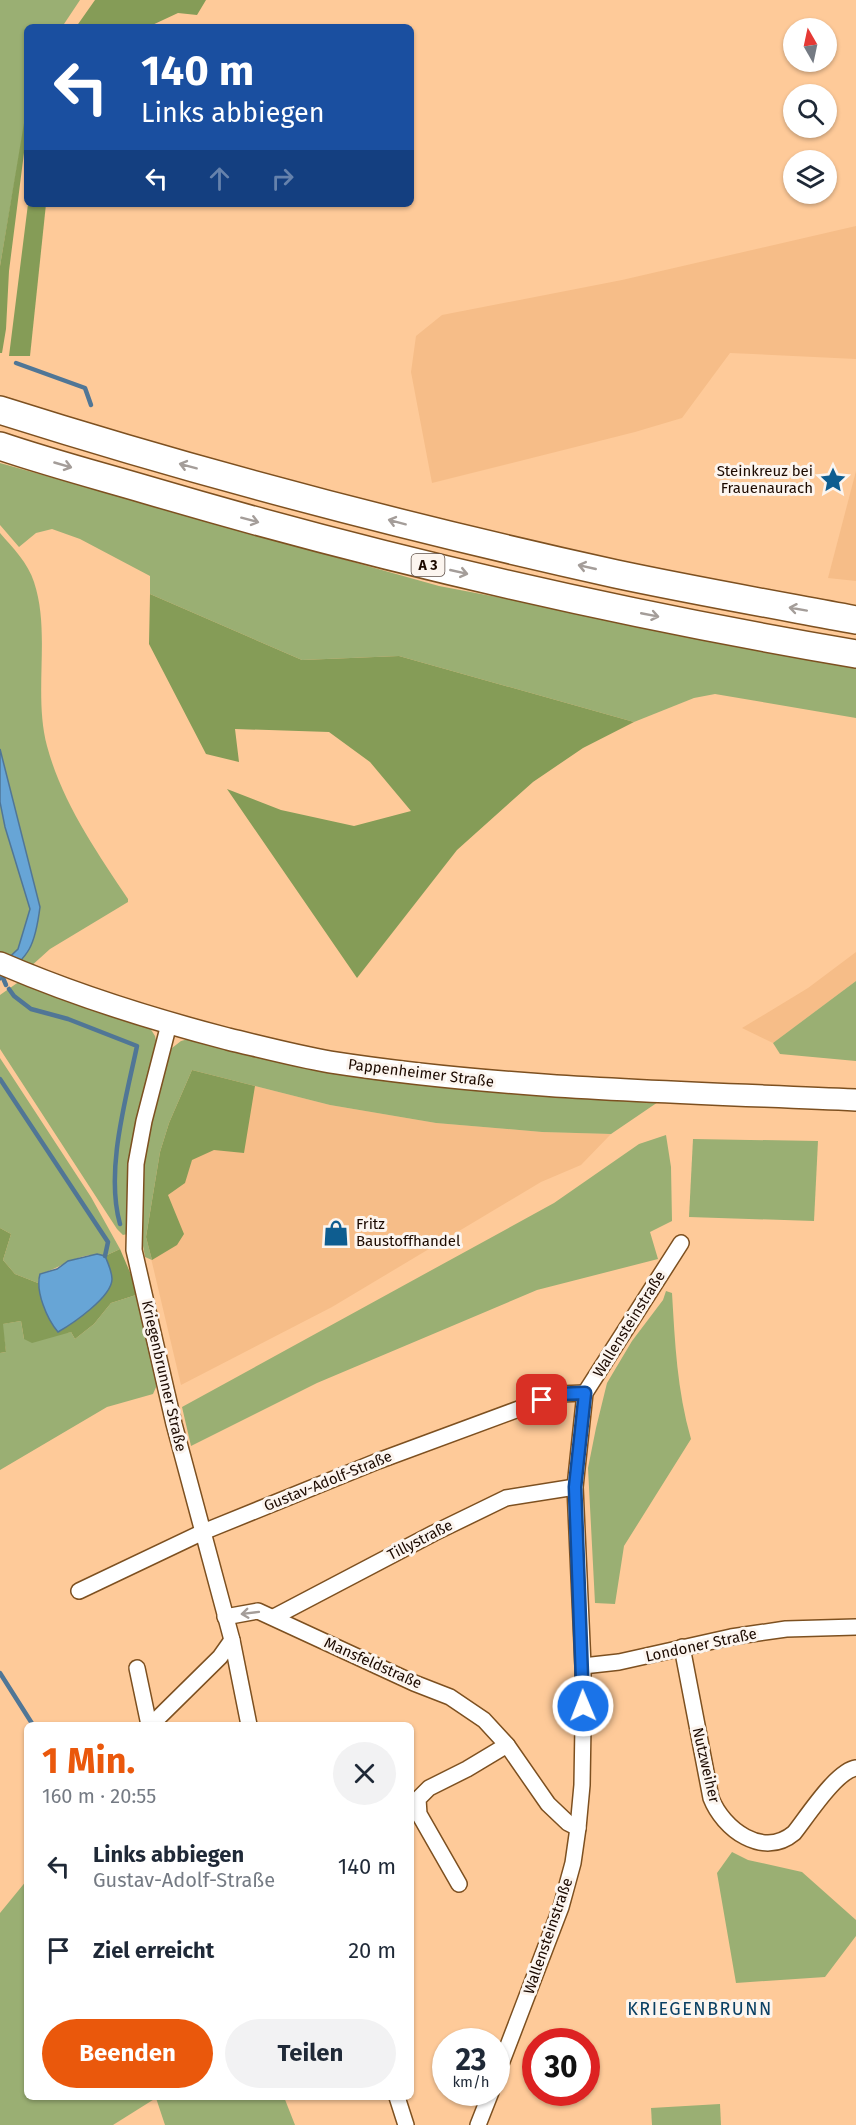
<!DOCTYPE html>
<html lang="de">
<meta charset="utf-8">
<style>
:root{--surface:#fff;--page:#f2f2f3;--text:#1f2937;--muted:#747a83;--accent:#ea580c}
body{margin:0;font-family:"Fira Sans",sans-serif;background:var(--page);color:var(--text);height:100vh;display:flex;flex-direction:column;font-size:22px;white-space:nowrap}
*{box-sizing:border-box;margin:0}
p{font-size:20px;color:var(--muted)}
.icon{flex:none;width:33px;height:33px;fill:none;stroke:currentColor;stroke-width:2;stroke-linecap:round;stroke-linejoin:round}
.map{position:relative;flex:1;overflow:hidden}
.sheet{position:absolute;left:24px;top:1722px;width:390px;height:378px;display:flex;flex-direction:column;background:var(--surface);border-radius:9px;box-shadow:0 2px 4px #0004}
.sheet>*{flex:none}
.hud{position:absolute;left:24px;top:24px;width:390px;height:183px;border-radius:9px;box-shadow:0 2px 4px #0004;background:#1a4fa0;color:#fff;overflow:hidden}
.needle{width:39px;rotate:351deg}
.buttons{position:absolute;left:783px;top:18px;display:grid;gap:12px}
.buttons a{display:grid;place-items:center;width:54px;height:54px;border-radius:50%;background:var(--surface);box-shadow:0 2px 4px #0004;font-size:30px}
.speed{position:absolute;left:432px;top:2028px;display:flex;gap:12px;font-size:30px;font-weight:700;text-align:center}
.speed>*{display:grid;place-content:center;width:78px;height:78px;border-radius:50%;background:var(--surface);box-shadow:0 2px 4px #0004;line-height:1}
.speed small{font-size:15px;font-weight:400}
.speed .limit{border:9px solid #d22;background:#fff;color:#111}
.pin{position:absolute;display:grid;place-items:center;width:51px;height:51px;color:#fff;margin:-26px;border-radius:12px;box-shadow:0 3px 9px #0006}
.me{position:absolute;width:66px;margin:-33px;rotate:359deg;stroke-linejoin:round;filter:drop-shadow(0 0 4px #0008)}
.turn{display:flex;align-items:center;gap:21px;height:126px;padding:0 18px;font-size:27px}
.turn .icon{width:78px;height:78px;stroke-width:2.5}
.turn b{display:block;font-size:42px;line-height:51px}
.lanes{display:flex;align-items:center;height:57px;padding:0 18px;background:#0003;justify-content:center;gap:30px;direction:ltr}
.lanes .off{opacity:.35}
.round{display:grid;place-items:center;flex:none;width:63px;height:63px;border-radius:32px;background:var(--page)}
.headline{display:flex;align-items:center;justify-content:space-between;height:102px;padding:0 18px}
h1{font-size:36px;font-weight:700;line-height:45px;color:var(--accent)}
.primary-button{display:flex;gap:12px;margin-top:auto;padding:12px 18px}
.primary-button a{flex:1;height:69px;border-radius:36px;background:var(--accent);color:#fff;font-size:24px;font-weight:700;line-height:69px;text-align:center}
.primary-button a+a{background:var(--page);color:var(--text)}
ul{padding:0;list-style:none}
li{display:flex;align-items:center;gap:18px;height:84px;padding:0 18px}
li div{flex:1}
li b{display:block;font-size:22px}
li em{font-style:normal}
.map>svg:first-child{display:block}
</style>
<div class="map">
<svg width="856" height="2125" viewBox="0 0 856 2125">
<rect width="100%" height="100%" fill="#feca99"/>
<g fill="#f6bd88">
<path d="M 856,226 L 856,359 L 730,353 L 682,418 L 635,432 L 432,483 L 411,372 L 416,336 L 442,315 L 622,280 Z"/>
<path d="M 856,471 L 856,581 L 828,578 Z"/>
<path d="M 856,952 L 856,981 L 773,1043 L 742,1028 L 808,988 Z"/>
<path d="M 192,1070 L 330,1105 L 436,1123 L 542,1132 L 611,1134 L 581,1165 L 541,1182 L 332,1307 L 181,1385 L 146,1237 Z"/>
</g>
<g fill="#9aaf73">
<path d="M 0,0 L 80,0 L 62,27 L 27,27 L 27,110 L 0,266 Z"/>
<path d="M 0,463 L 439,586 L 804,656 L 856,665 L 856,718 L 715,694 L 694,698 L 634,722 L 399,656 L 302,660 L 150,594 L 150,576 L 80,539 L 52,529 L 36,533 L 19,547 L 0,525 Z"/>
<path d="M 0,533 C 13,548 28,563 34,582 C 51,633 33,693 47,746 C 62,802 96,851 128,899 L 128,902 L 50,949 L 29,968 L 20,963 L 40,907 L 0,749 Z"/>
<path d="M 0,802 L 5,827 L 30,909 L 18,949 L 9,958 L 0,954 Z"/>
<path d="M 20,981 L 143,1025 L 150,1028 L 155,1036 L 158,1050 L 142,1105 L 128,1164 L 129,1228 L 127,1234 L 123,1235 L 117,1229 L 0,1049 L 0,995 Z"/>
<path d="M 856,981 L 856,1061 L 780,1054 L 773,1043 Z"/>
<path d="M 192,1038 L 661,1100 L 611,1134 L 542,1132 L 436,1123 L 330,1105 L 192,1070 L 169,1123 L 160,1152 L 146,1237 L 152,1260 L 145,1257 L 140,1229 L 141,1173 L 145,1141 L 165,1066 L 172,1048 L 181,1041 Z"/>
<path d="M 0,1058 L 91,1197 L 120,1249 L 105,1256 C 82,1250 61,1268 40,1274 L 38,1283 L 15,1274 L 3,1260 L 11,1234 L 0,1228 Z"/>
<path d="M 666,1135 L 671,1167 L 672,1221 L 650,1232 L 658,1259 L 537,1290 L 317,1383 L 191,1446 L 182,1407 L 554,1203 L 639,1144 Z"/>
<path d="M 693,1139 L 818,1141 L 814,1221 L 689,1217 Z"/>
<path d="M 666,1291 L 672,1293 C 675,1343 677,1390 691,1439 L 624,1546 L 615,1604 L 595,1603 L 588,1468 L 596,1428 L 607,1383 L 632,1341 L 663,1300 Z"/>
<path d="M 136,1295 L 159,1378 L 157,1385 L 153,1394 L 107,1407 L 0,1470 L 0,1353 L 6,1352 L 2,1324 L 21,1321 L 24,1339 L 71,1332 L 75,1339 L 94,1324 L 111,1303 Z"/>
<path d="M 732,1852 L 748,1860 L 802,1872 L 856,1920 L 856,1936 L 825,1977 L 736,1983 L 717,1873 Z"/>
<path d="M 27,1880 L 27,2097 L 284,2097 L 295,2125 L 165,2125 L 156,2098 L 113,2125 L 0,2125 L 0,1913 Z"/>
<path d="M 720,2104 L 721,2125 L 652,2125 L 651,2108 Z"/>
</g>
<g fill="#859c57">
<path d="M 95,0 L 206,0 L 197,15 L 178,13 L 148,27 L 76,27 Z"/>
<path d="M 25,117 L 26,137 L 9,271 L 6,329 L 2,353 L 0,353 L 0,266 Z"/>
<path d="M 28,204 L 46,204 L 30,356 L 9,356 Z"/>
<path d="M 150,594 L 302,660 L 399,656 L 634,722 L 583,748 L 533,782 L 457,850 L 357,978 L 227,789 L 281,810 L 354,826 L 411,811 L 370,762 L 329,732 L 235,729 L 239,762 L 206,754 L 149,644 Z"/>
<path d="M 192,1070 L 255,1086 L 244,1153 L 214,1150 L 192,1160 L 185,1183 L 168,1195 L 184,1234 L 177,1245 L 152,1260 L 146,1237 L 160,1152 L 169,1123 Z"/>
<path d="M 0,1228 L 11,1234 L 3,1260 L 15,1274 L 38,1283 C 42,1299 47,1319 58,1332 C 79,1320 102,1303 112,1280 L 105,1256 L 120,1249 L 138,1291 L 136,1295 L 111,1303 L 94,1324 L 75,1339 L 71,1332 L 32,1343 L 24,1339 L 21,1321 L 3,1324 L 6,1352 L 0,1353 Z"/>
</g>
<g fill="#67a5d6" stroke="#507696" stroke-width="1.5">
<path d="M 0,749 L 40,907 C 35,946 30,955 0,980 L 0,966 L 18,949 L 30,909 L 5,827 L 0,802 Z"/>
<path d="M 97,1254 L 105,1256 C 108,1263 112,1272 112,1279 C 112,1297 72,1324 58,1332 C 47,1319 35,1291 40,1274 L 57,1269 L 68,1261 Z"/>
</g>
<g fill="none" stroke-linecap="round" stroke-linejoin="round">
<g stroke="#507696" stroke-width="4.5">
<path d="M 16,363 L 85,388 L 91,405"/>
<path d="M 3,978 L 6,985"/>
<path d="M 9,989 L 14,996 L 31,1009 L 68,1019 L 137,1046 C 126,1099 105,1171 120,1224"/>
<path d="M 0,1079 L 108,1242 L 105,1256"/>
<path d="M 0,1673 L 33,1725"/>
</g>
<g stroke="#7d5020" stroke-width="18">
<g id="street">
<path d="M 169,1024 L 144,1121 L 136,1164 L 134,1250 L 174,1424 L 232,1640 L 249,1725"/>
<path d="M 79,1591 L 203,1532 L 378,1461 L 559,1394 L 585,1393"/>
<path d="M 225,1617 L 258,1611 L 414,1683 L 450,1697 L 484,1720 L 507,1745 L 548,1804 L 568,1823 L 578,1828"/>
<path d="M 274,1617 L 434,1533 L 506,1498 L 575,1487"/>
<path d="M 682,1647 L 711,1798 C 723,1829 763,1859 794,1833 C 807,1817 836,1771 856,1768"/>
<path d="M 583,1666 L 619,1662 L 731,1637 L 786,1629 L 856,1627"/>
<path d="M 137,1668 L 149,1725"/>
<path d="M 151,1725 L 220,1657 L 232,1640"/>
<path d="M 459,1884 L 419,1814 L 418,1799 L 429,1788 L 467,1769 L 507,1745"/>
<path d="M 496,2077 L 561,1907 L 573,1863 L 578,1828 L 582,1785 L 583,1725 L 583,1666 L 575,1487 L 585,1393 L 681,1243"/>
<path d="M 397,2097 L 406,2125"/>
<path d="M 478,2125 L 491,2092"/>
</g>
</g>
<g stroke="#7d5020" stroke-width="24">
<path id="secondary" d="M 0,963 C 74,995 151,1019 228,1039 C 262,1047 296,1056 330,1062 C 504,1089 681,1092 856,1100"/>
</g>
<g stroke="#7d5020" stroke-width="30">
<g id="highway">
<path d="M 0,410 C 202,474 409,528 616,574 C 696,591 776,605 856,620"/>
<path d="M 0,446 C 47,462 96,475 144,489 C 378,558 616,613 856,654"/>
</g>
</g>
<use href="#street" stroke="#fff" stroke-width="15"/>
<use href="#secondary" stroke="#fff" stroke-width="21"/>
<use href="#highway" stroke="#fff" stroke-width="27"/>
</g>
<defs><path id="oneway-shaft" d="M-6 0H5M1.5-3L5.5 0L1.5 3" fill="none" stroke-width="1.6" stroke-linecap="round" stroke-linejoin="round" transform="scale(1.5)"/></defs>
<g stroke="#a49d99">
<use href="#oneway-shaft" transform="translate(63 465) rotate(16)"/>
<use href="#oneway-shaft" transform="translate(188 466) rotate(-165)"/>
<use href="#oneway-shaft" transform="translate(250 520) rotate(15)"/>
<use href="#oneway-shaft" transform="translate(397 522) rotate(-165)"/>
<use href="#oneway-shaft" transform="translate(587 567) rotate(-167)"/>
<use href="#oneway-shaft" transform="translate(459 572) rotate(13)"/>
<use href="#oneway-shaft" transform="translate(798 609) rotate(-170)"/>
<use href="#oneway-shaft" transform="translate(650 615) rotate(11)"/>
<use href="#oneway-shaft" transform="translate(250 1613) rotate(173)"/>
</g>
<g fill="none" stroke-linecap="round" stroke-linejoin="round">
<g stroke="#114b97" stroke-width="15">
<path id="route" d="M 542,1400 L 558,1394 L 585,1393 L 575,1487 L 583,1706"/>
</g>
<use href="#route" stroke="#1a73e8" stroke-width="10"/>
</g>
<defs>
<g id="sight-bare" transform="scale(2.07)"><path d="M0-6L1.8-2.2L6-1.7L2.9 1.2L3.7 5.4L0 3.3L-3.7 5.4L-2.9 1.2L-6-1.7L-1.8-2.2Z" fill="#0e5d90" stroke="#fcf5ef" stroke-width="2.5" paint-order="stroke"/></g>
<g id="shop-bare" transform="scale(2.07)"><path d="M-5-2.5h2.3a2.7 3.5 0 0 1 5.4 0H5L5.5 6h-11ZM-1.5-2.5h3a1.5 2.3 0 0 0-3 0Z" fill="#0e5d90" stroke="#fcf5ef" stroke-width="2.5" paint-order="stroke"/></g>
</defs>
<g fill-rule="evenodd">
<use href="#sight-bare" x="833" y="480"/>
<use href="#shop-bare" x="336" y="1233"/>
</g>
<g text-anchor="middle" stroke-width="6" stroke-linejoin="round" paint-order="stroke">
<rect fill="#fcf5ef" stroke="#5f5048" stroke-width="1.5" x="411.5" y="554" width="33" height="22" rx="4.5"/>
<g font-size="14" font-weight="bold" fill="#1c0a00">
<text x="428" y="570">A 3</text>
</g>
<g font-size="15" fill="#1c0a00" stroke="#fcf5ef" text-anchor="end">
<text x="813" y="476">Steinkreuz bei<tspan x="813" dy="17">Frauenaurach</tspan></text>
<text x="356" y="1229" text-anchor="start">Fritz<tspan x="356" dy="17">Baustoffhandel</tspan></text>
</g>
<g font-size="15" fill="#1c0a00" stroke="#fcf5ef">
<text transform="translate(421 1073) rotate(7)" y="5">Pappenheimer Straße</text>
<text transform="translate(629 1324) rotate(-58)" y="5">Wallensteinstraße</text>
<text transform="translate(164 1376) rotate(77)" y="5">Kriegenbrunner Straße</text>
<text transform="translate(328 1481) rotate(-22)" y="5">Gustav-Adolf-Straße</text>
<text transform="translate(420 1540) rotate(-27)" y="5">Tillystraße</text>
<text transform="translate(701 1645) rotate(-12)" y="5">Londoner Straße</text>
<text transform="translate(373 1663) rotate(24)" y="5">Mansfeldstraße</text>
<text transform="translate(706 1765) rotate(77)" y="5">Nutzweiher</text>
<text transform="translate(548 1936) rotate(-71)" y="5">Wallensteinstraße</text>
</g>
<g font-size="18" letter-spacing="1.5" fill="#0b4063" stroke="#fcf5ef">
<text x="700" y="2015">KRIEGENBRUNN</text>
</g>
</g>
</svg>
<div class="buttons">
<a><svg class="needle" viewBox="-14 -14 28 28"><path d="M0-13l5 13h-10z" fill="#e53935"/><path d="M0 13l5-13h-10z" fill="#747a83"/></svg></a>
<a><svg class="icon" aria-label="search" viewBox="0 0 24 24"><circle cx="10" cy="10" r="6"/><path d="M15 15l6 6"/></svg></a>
<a><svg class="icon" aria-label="layers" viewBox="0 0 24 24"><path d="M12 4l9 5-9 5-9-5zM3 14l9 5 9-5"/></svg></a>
</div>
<div class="speed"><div>23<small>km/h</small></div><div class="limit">30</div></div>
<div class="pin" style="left:542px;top:1400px;background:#d93025"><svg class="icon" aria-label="arrive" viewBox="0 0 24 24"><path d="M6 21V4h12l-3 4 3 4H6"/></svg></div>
<svg class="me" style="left:583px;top:1706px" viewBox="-20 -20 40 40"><circle r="17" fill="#1a73e8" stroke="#fff" stroke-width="3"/><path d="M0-11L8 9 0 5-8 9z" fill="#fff"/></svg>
<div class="hud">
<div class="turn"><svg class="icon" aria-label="left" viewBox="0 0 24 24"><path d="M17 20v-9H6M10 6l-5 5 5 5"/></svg><div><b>140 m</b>Links abbiegen</div></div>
<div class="lanes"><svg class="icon" aria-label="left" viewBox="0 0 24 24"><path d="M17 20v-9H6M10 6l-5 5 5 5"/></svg><svg class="icon off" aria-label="ahead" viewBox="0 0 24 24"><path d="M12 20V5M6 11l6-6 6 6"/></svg><svg class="icon off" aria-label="right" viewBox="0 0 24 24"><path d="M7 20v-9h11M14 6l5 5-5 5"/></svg></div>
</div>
<section class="sheet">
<div class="headline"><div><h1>1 Min.</h1><p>160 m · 20:55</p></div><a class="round"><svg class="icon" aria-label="close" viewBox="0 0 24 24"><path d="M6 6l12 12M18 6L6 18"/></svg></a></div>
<ul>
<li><svg class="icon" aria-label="left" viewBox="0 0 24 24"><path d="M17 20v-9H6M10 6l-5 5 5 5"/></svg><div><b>Links abbiegen</b><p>Gustav-Adolf-Straße</p></div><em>140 m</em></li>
<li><svg class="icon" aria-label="arrive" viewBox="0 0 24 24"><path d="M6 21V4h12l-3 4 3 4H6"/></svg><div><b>Ziel erreicht</b></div><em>20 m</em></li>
</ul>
<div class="primary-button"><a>Beenden</a><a>Teilen</a></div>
</section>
</div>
